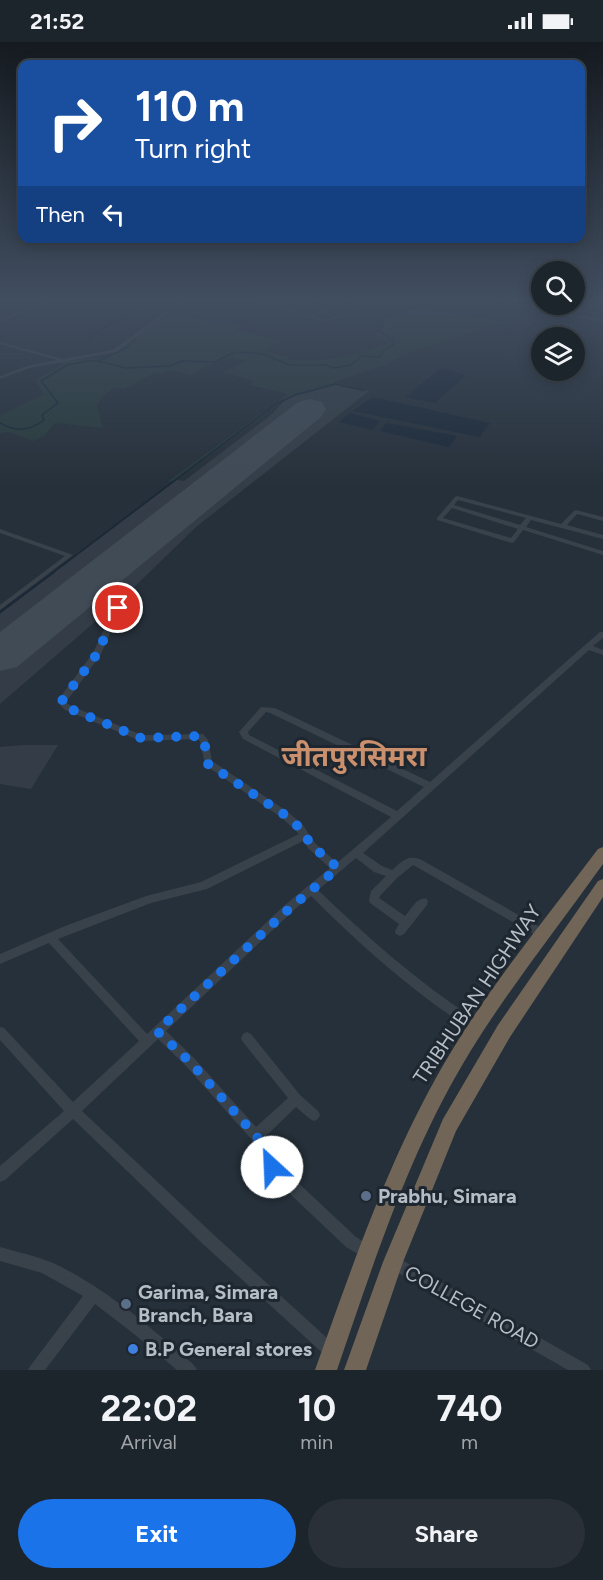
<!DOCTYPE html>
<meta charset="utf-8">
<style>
:root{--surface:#1c242c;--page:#293038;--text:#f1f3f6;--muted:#a0a4a9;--line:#3a4148;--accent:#1a73e8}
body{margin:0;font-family:Figtree,"Noto Sans Devanagari",sans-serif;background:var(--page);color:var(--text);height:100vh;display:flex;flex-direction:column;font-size:22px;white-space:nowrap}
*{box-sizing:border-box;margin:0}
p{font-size:20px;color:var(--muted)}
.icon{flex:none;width:33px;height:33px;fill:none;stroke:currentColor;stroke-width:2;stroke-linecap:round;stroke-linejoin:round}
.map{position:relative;height:1328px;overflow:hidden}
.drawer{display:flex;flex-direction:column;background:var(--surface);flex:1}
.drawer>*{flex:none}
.hud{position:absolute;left:18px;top:18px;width:567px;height:183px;border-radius:12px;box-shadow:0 3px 15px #0003,0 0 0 2px var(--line);background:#1a4fa0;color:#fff;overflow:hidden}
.fabs{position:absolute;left:531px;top:219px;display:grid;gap:12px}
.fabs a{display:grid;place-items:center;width:54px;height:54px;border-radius:50%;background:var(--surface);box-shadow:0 3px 15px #0003,0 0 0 2px var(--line);font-size:30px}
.pin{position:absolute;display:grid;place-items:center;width:51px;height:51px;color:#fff;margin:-26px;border:3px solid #fff;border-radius:50%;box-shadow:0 2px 6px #0007}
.me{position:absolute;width:66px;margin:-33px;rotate:335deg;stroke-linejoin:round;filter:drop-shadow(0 0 4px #0008)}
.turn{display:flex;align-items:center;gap:21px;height:126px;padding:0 18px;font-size:27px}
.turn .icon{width:78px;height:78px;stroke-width:2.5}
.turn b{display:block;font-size:42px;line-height:51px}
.then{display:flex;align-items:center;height:57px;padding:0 18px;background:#0003;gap:12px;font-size:22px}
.eta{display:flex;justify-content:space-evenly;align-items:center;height:102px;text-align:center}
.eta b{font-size:36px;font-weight:700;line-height:42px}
.button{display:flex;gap:12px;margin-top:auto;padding:12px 18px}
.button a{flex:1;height:69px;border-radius:36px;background:var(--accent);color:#fff;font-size:24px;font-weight:700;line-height:69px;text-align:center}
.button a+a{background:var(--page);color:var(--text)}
.status{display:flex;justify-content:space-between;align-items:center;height:42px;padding:0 30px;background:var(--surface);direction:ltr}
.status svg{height:16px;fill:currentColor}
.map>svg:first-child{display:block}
</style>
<div class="status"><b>21:52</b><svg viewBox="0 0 49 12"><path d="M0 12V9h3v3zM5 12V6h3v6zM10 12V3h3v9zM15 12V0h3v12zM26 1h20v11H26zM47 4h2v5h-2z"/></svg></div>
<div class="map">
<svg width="603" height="1328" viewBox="0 0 603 1328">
<rect width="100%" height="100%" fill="#26303a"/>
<g fill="#343d47">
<path d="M 336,343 L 369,349 L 196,485 L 126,553 L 0,662 L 0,572 L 177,438 L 184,439 L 271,373 L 287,356 Z"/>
<path d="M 23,703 L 58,703 L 31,747 L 0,742 L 0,705 Z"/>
</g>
<path fill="#283a3b" d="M 415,265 L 503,280 L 407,311 L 384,323 L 334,340 L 366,347 L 364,350 L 336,343 L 287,356 L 177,438 L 167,440 L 288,352 L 250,343 L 254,339 L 222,330 L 247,319 C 227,312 209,322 191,333 L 169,328 L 161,332 L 154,331 L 124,347 L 115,345 L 104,353 L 97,363 L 103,386 L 55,381 L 44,394 L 34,399 L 8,390 L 0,391 L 0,374 L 44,352 L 35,338 L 63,322 L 54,320 L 105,315 L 122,305 L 164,272 L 242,284 L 235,288 L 283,299 L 262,309 L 289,315 L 287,318 C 323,320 355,316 388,301 L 374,294 L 383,284 L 384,275 L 403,266 Z"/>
<g fill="#1a2837">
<path d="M 443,326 L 466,333 L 435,361 L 406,355 L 439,327 Z"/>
<path d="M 372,355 L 490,381 L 480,395 L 353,369 Z"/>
<path d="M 350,371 L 380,379 L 373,388 L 339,380 Z"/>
<path d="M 386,381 L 457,394 L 449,405 L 380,389 Z"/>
</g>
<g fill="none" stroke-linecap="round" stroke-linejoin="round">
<g stroke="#1a2837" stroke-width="1.5">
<path d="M 161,277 L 188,259"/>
<path d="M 89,296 L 145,259"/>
<path d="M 98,319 L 128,305 L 137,294"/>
<path d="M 0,381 C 15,390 30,389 44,378 L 42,373 L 58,361 L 41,339 L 67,323 L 88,319 L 98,319 L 126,326 L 170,324 L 182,319 L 215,320 L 233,311 L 247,310 L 263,312 L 290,323 L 325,323 L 334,326 L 351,323 L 361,314 L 380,315 L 384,308 L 394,302 L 393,298 L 378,288 L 383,284 L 384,275 L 416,265 L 425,259"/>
<path d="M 52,531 L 276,362 L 295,353 L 335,342 L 364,348"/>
</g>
<path stroke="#1a2837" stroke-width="2" d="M 0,570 L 54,530"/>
<path fill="#414b56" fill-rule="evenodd" d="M 310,357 L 322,360 L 326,367 L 322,374 L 17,625 L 0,629 L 0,590 L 298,360 Z"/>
<g fill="#39424b" fill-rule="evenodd">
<path d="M 46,259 L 51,259 L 0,280 L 0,277 Z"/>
<path d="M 180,259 L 185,259 L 116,310 L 30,326 L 0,337 L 0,334 L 27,324 L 57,318 L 0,302 L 0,300 L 63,317 L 113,308 Z"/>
<path d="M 257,259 C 269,259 280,267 291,267 C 300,267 309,259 319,259 L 295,269 L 308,273 L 344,259 L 350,259 L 312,274 L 325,278 L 375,259 L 381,259 L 325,280 Z"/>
<path d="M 490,259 L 499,259 L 603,278 L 603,280 Z"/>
<path d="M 578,261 L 603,265 L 603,267 L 577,263 Z"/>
<path d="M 554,263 L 603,271 L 603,273 L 555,265 Z"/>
<path d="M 457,454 L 561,482 L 574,469 L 576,468 L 603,475 L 603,479 L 577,472 L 567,483 L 603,493 L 603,497 L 531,478 L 526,485 L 603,509 L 603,513 L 523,488 L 514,500 L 512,501 L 437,478 L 437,476 L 455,455 ZM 458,458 L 526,476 L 520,483 L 454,463 ZM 452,466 L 518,487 L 511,496 L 443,476 Z"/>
<path d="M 0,487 L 73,513 L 0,568 L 0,563 L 65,514 L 0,491 Z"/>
<path d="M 126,553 L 132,553 L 133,555 L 121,567 L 101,612 L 66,660 L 71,664 L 142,693 L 203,692 L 208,698 L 212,719 L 288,770 L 303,783 L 315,801 L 337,821 L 391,775 L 243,697 L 239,690 L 261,665 L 275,666 L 430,740 L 585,603 L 600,590 L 603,590 L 603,596 L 593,604 L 603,608 L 603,613 L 589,608 L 363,811 L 382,824 L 392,828 C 402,820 406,813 420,817 L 547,889 L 548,892 L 547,895 L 543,897 L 539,895 L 415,824 L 413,823 L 397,836 L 380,854 L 379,856 L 405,874 C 411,868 417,854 427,857 L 428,860 L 427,863 L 404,892 L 400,894 L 396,892 L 395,889 L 399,882 L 370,861 L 369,858 L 371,849 L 386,834 L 374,830 L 356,816 L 318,848 C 369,897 421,943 481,981 L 483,985 L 481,989 L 477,990 L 473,989 C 413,950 361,904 311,854 L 294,868 L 166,989 L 194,1016 L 256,1085 L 288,1056 L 243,1000 L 241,996 L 243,992 L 247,990 L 251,992 L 300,1053 L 318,1069 L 320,1073 L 318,1077 L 314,1079 L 310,1077 L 296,1065 L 265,1095 L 271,1101 L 277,1121 L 356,1195 L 373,1206 L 375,1211 L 373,1216 L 368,1218 L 346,1205 L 267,1130 L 261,1110 L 252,1098 L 186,1024 L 158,997 L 82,1069 L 214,1193 L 337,1305 L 339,1310 L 337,1315 L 332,1317 L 327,1315 L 204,1203 L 73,1077 L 5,1138 L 0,1140 L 0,1124 L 64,1069 L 0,998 L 0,985 L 4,986 L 73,1060 L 139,999 L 49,901 L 0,922 L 0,912 L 65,884 L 146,854 L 201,840 L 299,792 L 282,776 L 205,723 L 200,699 L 198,697 L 141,699 L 65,668 L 57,660 L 58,658 L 93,611 L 114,566 ZM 266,670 L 270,671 L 424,745 L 397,769 L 249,693 L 248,690 ZM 303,799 L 309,807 L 330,826 L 286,862 L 147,992 L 58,897 L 151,861 L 207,847 Z"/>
<path d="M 0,1205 C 18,1210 36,1214 53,1221 C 106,1246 150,1285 194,1323 L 197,1328 L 177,1328 L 134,1292 L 95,1262 L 45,1328 L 28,1328 L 31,1323 L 83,1254 L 42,1231 L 0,1219 Z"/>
<path d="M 393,1213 L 588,1323 L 591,1328 L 568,1328 L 388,1225 L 386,1220 L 388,1215 Z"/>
</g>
<g fill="#706557" fill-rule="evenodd">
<path d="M 603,805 L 603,822 C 556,888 505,951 464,1020 C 407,1116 373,1223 337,1328 L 315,1328 C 354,1220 391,1109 451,1010 C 494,938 548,874 598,807 Z"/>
<path d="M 603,837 L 603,855 L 510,995 L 456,1089 L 403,1220 L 366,1328 L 344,1328 L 383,1220 L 443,1077 L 498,983 L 598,839 Z"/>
</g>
</g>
<linearGradient id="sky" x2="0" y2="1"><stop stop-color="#151a20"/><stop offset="0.58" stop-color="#414e60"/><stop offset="1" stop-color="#414e60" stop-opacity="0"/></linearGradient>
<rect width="603" height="445" fill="url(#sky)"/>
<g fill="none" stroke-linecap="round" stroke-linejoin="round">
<path stroke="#1a73e8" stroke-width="10" stroke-dasharray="0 18" d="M 118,566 L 97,612 L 61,660 L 68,666 L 141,696 L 200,694 L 204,698 L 208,722 L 285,773 L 300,786 L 312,804 L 338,826 L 290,866 L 157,989 L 190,1020 L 256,1094 L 266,1106 L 272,1125"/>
</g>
<g fill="#5c6f8a" stroke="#1e2730" stroke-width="2">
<circle cx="366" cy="1154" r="6"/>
<circle cx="126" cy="1262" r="6"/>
</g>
<circle fill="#3f7fe0" stroke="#1e2730" stroke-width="2" cx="133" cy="1307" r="6"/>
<g text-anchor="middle" stroke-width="6" stroke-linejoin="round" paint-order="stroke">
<g font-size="20" fill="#b5bdc6" stroke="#1e2730">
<text transform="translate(477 952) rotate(-56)" y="7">TRIBHUBAN HIGHWAY</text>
<text transform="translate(472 1265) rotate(29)" y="7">COLLEGE ROAD</text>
</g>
<g font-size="20" font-weight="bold" fill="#b5bdc6" stroke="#1e2730" text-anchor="start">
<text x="378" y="1161">Prabhu, Simara</text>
<text x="138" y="1257">Garima, Simara<tspan x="138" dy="23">Branch, Bara</tspan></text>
<text x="145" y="1314">B.P General stores</text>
</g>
<g font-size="28" font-weight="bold" fill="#ca8f6c" stroke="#1e2730">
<text x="354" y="724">जीतपुरसिमरा</text>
</g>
</g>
</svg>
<div class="fabs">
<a><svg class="icon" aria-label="search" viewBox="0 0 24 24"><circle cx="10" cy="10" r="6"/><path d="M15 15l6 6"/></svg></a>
<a><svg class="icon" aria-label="layers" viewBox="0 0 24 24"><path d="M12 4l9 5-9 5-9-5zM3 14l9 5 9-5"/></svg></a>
</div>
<div class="pin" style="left:118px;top:566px;background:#d93025"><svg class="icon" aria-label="arrive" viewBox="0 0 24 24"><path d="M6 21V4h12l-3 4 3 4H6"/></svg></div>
<svg class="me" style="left:272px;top:1125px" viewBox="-20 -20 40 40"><circle r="19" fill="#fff"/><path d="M0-13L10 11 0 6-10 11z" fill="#1a73e8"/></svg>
<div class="hud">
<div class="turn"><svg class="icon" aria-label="right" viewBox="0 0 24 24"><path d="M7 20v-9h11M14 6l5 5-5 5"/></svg><div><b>110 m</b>Turn right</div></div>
<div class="then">Then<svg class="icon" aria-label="left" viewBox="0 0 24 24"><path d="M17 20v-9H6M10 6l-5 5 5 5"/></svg></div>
</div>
</div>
<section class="drawer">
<div class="eta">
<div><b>22:02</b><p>Arrival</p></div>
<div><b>10</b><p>min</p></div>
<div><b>740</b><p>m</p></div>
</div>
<div class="button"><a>Exit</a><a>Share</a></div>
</section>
